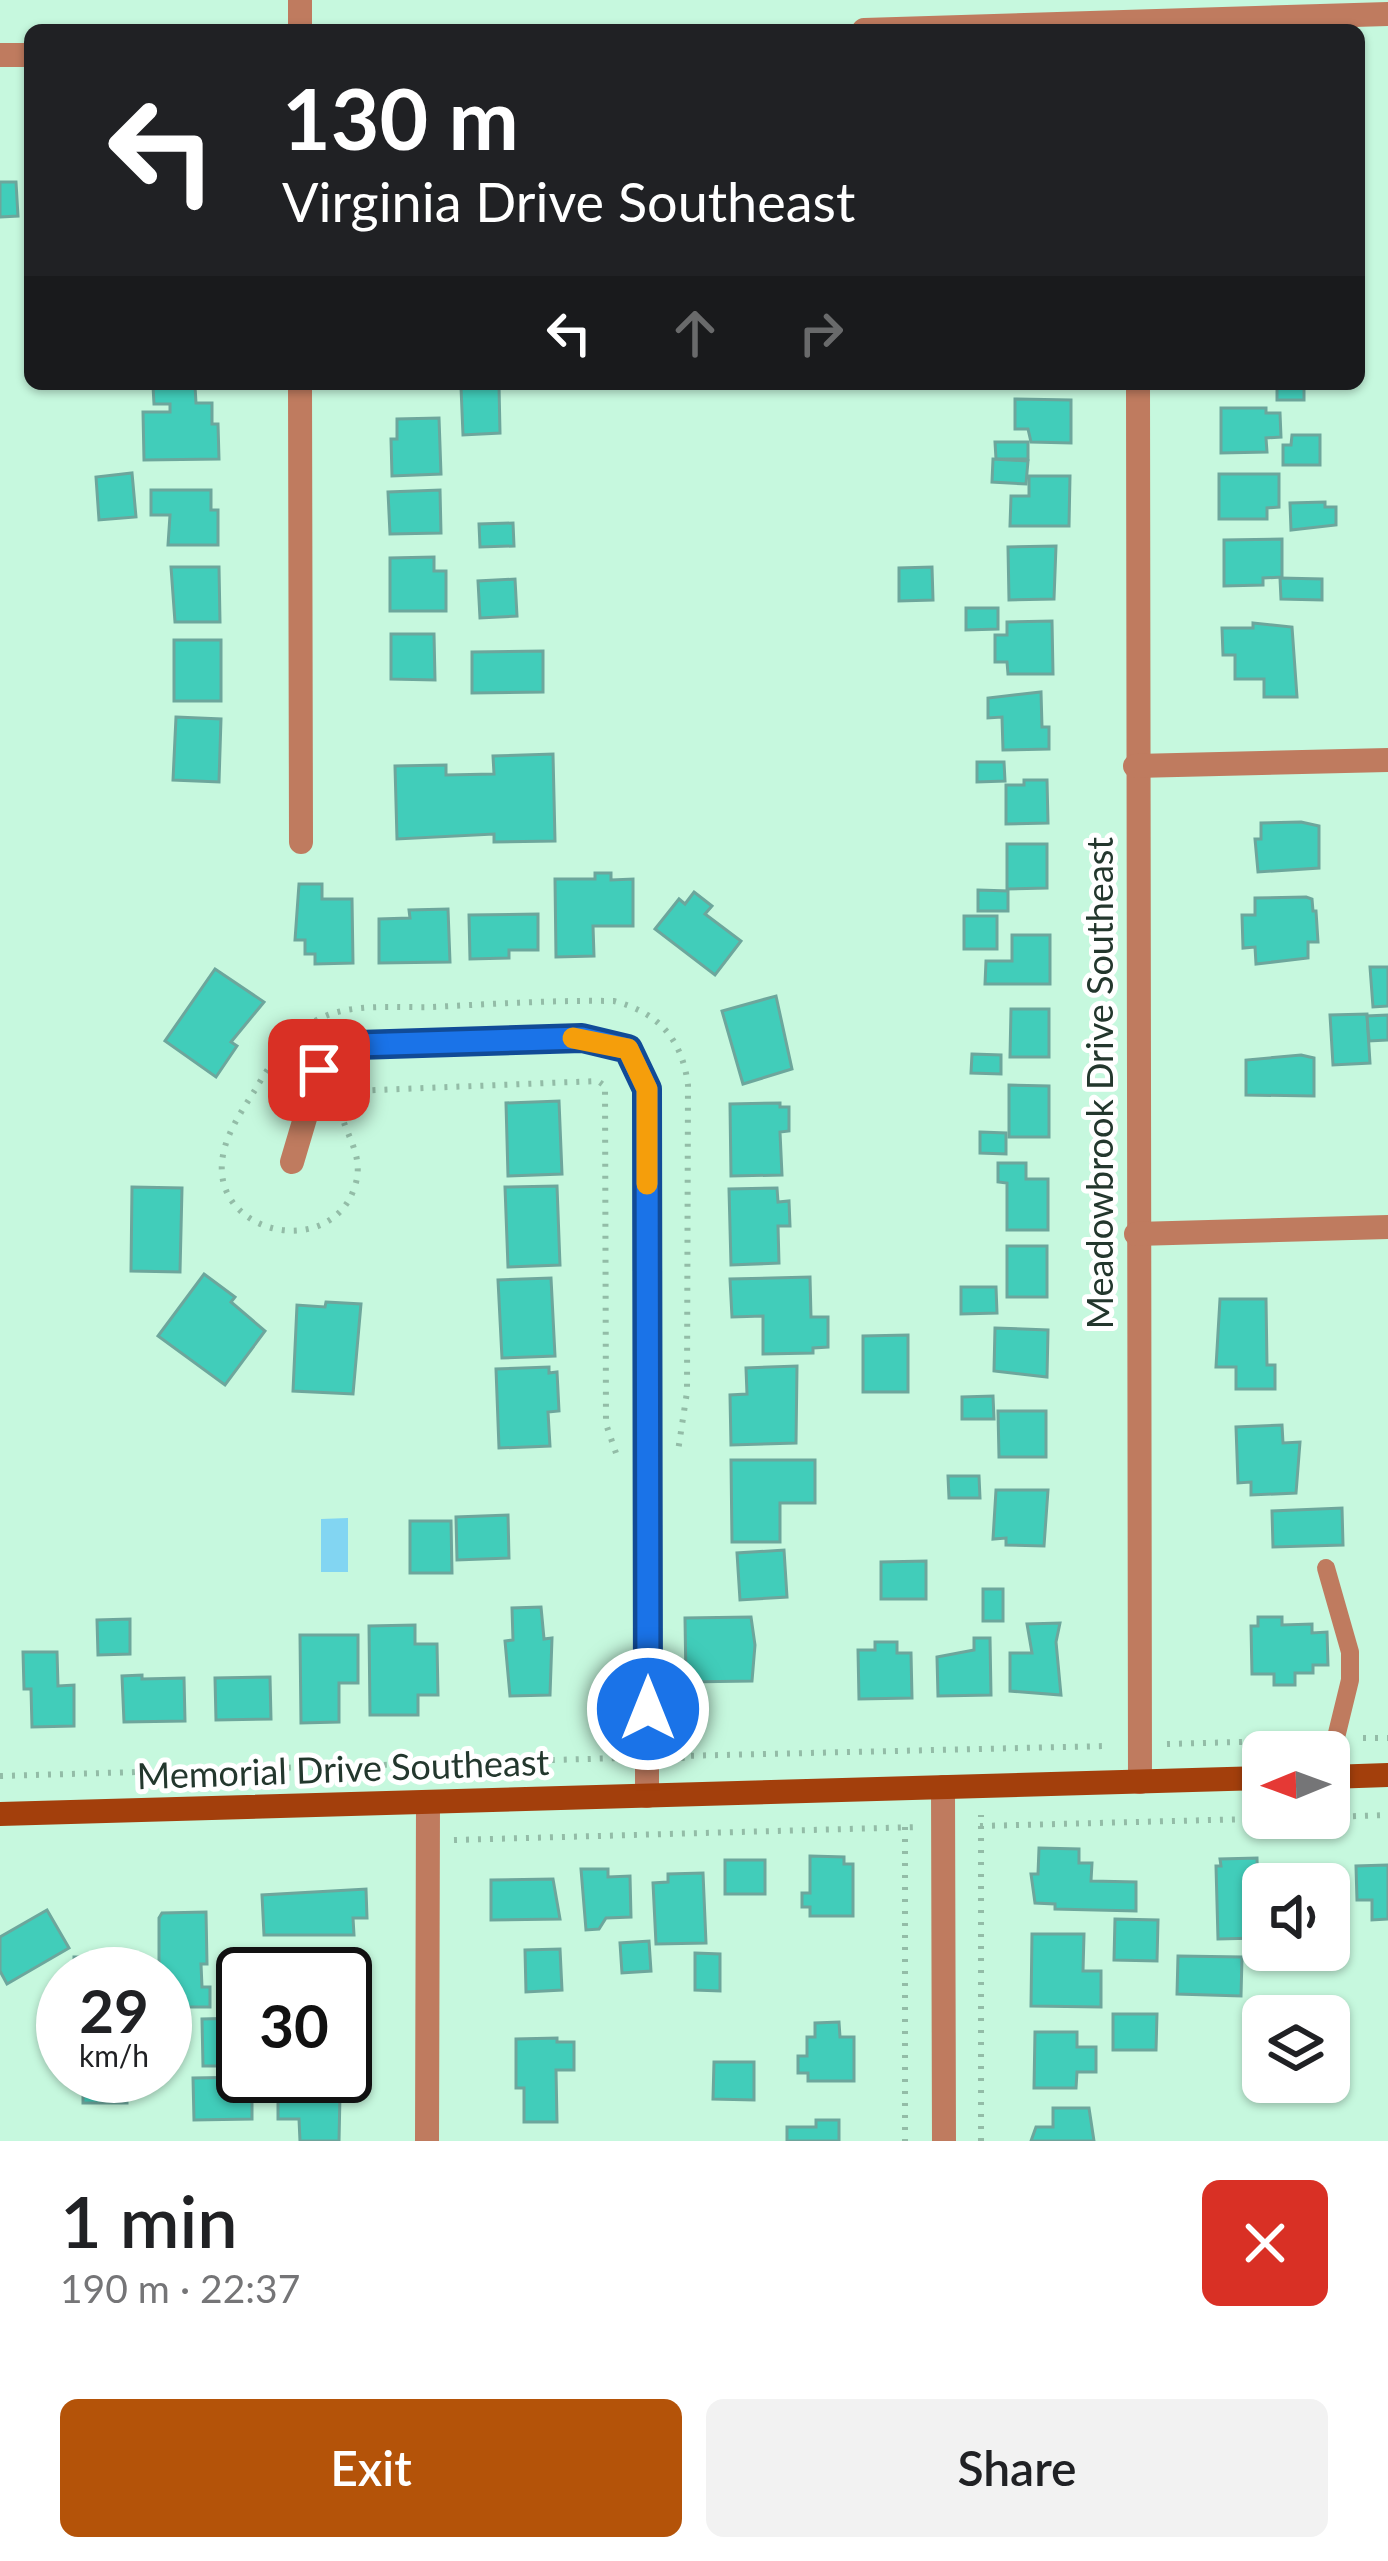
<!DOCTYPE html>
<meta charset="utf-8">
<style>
:root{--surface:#fff;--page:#f2f2f2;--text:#202124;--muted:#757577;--accent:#b45309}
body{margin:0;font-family:Lato,sans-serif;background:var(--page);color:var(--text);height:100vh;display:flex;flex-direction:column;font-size:45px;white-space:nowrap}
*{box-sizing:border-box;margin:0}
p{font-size:39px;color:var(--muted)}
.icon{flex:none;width:66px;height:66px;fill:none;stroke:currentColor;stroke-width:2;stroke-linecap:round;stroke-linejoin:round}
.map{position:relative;height:2141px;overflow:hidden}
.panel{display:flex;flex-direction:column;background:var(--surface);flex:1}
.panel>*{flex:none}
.banner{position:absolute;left:24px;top:24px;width:1341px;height:366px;border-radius:18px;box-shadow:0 3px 9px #0004;background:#202124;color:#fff;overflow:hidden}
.needle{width:78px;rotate:269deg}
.fabs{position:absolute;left:1242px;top:1731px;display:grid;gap:24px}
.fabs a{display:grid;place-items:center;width:108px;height:108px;border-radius:18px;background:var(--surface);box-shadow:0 3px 9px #0004;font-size:60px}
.speed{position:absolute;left:36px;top:1947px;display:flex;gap:24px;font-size:60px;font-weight:700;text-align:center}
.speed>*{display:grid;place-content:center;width:156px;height:156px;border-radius:50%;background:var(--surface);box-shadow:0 3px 9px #0004;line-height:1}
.speed small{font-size:30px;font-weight:400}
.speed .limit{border:6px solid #111;border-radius:18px;background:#fff;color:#111}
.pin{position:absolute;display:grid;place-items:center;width:102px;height:102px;color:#fff;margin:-51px;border-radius:24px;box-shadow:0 6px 18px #0006}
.me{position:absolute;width:132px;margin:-66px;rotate:0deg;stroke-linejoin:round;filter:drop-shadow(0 0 9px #0008)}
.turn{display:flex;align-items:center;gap:42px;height:252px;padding:0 60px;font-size:54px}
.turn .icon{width:156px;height:156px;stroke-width:2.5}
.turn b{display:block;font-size:84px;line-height:102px}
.lanes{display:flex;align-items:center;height:114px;padding:0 60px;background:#0003;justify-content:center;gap:60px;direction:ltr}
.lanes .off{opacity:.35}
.round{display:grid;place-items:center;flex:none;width:126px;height:126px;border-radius:18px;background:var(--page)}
.headline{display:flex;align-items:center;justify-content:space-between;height:204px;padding:0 60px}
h1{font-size:72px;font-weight:600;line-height:90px}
.action{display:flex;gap:24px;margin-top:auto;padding:24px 60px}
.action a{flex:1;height:138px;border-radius:18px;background:var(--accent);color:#fff;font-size:48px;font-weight:600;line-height:138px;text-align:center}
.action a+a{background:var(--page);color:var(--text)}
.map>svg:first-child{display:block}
</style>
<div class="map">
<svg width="1388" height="2141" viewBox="0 0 1388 2141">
<rect width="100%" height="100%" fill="#c6f8de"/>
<path fill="#82d5f2" d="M 348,1518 L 348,1572 L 321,1572 L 321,1519 Z"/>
<g fill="#41cdba" stroke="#6da69c" stroke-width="3">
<path d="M 0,182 L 16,182 L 18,216 L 0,217 Z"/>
<rect x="1277" y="384" width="27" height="16"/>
<path d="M 153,386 L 195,386 L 196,403 L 212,403 L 212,424 L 218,424 L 219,459 L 144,460 L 143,412 L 170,412 L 170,404 L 154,404 Z"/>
<path d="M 499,386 L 500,433 L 463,435 L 461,387 Z"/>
<path d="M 1015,399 L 1071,400 L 1071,443 L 1031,442 L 1028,429 L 1015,429 Z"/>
<path d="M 1221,408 L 1266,408 L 1266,413 L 1280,413 L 1281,437 L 1266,438 L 1267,452 L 1221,453 Z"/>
<path d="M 439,418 L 441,474 L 392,476 L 391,439 L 397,439 L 397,419 Z"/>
<path d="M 1292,435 L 1320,435 L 1320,465 L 1283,465 L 1283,445 L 1291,445 Z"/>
<path d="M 995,442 L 1028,442 L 1028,459 L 996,459 Z"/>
<path d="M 993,459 L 1028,461 L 1026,484 L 992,482 Z"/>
<path d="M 132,473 L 136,517 L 99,520 L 96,477 Z"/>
<path d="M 1219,474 L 1279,474 L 1279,507 L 1267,508 L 1267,519 L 1219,519 Z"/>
<path d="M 1029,476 L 1070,476 L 1069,526 L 1010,526 L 1011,496 L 1029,496 Z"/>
<path d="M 151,490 L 211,490 L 211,510 L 218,510 L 218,545 L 168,545 L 170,515 L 151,515 Z"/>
<path d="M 440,490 L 441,533 L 390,534 L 388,492 Z"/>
<path d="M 1325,502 L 1325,507 L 1336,507 L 1336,525 L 1291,530 L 1290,503 Z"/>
<path d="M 513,523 L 514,546 L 480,547 L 479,524 Z"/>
<path d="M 1282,539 L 1282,577 L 1263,578 L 1263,585 L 1224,586 L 1224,540 Z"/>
<path d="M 1056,546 L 1054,599 L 1009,600 L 1008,547 Z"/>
<path d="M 434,557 L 434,571 L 446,571 L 446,611 L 390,611 L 390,558 Z"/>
<path d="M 171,567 L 219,567 L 220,622 L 175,622 Z"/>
<path d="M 932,567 L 933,600 L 899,601 L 899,568 Z"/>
<path d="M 1280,578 L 1322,579 L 1322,600 L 1281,599 Z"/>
<path d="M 515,579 L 517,616 L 480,618 L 478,581 Z"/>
<path d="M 966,608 L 998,608 L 998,629 L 966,630 Z"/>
<path d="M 1052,621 L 1053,674 L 1008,674 L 1007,662 L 995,662 L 995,635 L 1007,635 L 1007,622 Z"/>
<path d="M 1253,623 L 1292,627 L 1297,697 L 1264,697 L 1264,679 L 1235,679 L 1235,655 L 1223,655 L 1222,628 L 1253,628 Z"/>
<path d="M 391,634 L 434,634 L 435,680 L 391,679 Z"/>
<rect x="174" y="640" width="47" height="61"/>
<path d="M 543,651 L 543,692 L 472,693 L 472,652 Z"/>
<path d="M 1041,692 L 1042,727 L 1049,727 L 1049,749 L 1003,750 L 1002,717 L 988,718 L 988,698 Z"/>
<path d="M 176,717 L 221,719 L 219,782 L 173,780 Z"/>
<path d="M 553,754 L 555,841 L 494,842 L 494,834 L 397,839 L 395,766 L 446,765 L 446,775 L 494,774 L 493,756 Z"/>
<path d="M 977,762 L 1004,762 L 1005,781 L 977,782 Z"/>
<path d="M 1024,780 L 1047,780 L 1048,823 L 1006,824 L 1006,785 L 1024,785 Z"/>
<path d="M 1301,822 L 1319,826 L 1319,868 L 1258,872 L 1255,839 L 1261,839 L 1261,823 Z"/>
<path d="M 1007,844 L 1047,844 L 1047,888 L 1007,889 Z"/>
<path d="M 595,873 L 611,873 L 611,880 L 633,879 L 633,926 L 593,926 L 594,956 L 556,957 L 555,879 L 595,879 Z"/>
<path d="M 299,884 L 322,884 L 322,899 L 352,899 L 353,963 L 315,964 L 315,954 L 305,954 L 305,940 L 295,940 Z"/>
<path d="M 978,890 L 1008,891 L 1008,911 L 978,911 Z"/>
<path d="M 694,892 L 712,906 L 705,914 L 741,941 L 715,975 L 655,929 L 679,899 L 685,904 Z"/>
<path d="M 1306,897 L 1312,899 L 1313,911 L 1316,911 L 1318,942 L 1308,942 L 1308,958 L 1256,964 L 1255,947 L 1243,948 L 1242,915 L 1255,915 L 1255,898 Z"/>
<path d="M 448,909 L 450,962 L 379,963 L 379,919 L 410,918 L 409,910 Z"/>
<path d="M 538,914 L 538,950 L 509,950 L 509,958 L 470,959 L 469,915 Z"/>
<rect x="964" y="916" width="33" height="33"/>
<path d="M 1012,935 L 1050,935 L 1050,984 L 985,984 L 986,961 L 1012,961 Z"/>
<path d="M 1370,967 L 1388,967 L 1388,1006 L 1373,1007 Z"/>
<path d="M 215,969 L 264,1002 L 231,1042 L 237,1046 L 216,1077 L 165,1041 Z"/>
<path d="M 776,996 L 792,1069 L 743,1084 L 722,1011 Z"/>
<path d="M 1011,1009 L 1049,1009 L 1049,1057 L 1010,1057 Z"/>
<path d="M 1367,1014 L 1370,1063 L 1333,1065 L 1330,1015 Z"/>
<path d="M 1388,1015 L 1388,1040 L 1369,1041 L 1367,1016 Z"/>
<path d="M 972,1054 L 1001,1055 L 1001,1074 L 971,1073 Z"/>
<path d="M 1301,1055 L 1314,1058 L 1314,1096 L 1246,1095 L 1246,1060 Z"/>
<path d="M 1009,1085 L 1049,1086 L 1049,1137 L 1009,1137 Z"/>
<path d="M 559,1101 L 562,1174 L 508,1176 L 506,1103 Z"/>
<path d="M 780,1103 L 780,1107 L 789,1107 L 789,1131 L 780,1132 L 782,1175 L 731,1176 L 730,1104 Z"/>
<path d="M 980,1132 L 1006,1133 L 1006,1154 L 980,1153 Z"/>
<path d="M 998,1163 L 1026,1163 L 1026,1179 L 1048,1179 L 1048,1230 L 1007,1230 L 1007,1183 L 998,1182 Z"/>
<path d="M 557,1186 L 560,1265 L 508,1267 L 505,1187 Z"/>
<path d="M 132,1187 L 182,1188 L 180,1272 L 131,1271 Z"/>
<path d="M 777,1188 L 778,1202 L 789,1201 L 790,1226 L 778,1226 L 779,1263 L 731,1265 L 729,1189 Z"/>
<rect x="1007" y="1246" width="40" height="51"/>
<path d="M 204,1274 L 235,1297 L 231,1302 L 265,1331 L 225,1385 L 158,1336 Z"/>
<path d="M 810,1277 L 811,1317 L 828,1317 L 828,1347 L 813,1348 L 813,1353 L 763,1354 L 763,1316 L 732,1317 L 730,1279 Z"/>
<path d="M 551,1278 L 555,1356 L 502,1358 L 498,1280 Z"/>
<path d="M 961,1287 L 996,1287 L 997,1313 L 961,1314 Z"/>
<path d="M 1220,1299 L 1266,1299 L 1267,1365 L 1275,1365 L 1275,1389 L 1236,1389 L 1236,1367 L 1216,1367 Z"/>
<path d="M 326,1302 L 361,1304 L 353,1394 L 293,1391 L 297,1305 L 325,1307 Z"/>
<path d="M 995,1328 L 1048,1330 L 1047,1377 L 994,1371 Z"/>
<path d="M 908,1335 L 908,1392 L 863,1392 L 863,1336 Z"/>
<path d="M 797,1366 L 796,1443 L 731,1445 L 730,1395 L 747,1394 L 746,1368 Z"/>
<path d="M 549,1367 L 549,1373 L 557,1372 L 559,1411 L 548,1412 L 550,1446 L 499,1448 L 496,1369 Z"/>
<path d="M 993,1396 L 994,1419 L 962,1419 L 962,1397 Z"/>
<path d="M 998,1411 L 1046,1411 L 1046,1457 L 999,1457 Z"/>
<path d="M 1282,1425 L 1283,1443 L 1300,1442 L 1296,1493 L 1251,1495 L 1251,1482 L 1238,1483 L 1236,1427 Z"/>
<path d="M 731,1460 L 815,1460 L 815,1503 L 780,1503 L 780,1542 L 732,1542 Z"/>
<path d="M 948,1476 L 979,1476 L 980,1498 L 949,1498 Z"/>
<path d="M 996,1490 L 1048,1490 L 1044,1546 L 1006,1545 L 1006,1538 L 993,1539 Z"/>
<path d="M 1342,1508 L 1343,1545 L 1273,1547 L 1272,1511 Z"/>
<path d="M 508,1515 L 509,1558 L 457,1560 L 456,1517 Z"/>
<path d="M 410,1521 L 451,1521 L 452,1573 L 410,1573 Z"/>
<path d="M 784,1550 L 787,1597 L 740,1600 L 737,1553 Z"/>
<path d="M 926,1561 L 926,1599 L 881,1599 L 881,1562 Z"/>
<rect x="983" y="1589" width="20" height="32"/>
<path d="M 541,1607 L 544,1639 L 552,1638 L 550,1695 L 510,1696 L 505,1641 L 513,1640 L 512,1608 Z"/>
<path d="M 751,1617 L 755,1645 L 752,1681 L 686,1682 L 685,1618 Z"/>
<path d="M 1258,1617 L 1282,1617 L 1282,1625 L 1312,1624 L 1312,1633 L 1327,1632 L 1328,1665 L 1313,1665 L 1313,1673 L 1295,1673 L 1295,1685 L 1274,1685 L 1274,1674 L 1252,1674 L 1251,1626 L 1258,1626 Z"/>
<path d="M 130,1619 L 130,1654 L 98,1655 L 97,1620 Z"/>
<path d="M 1060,1623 L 1056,1642 L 1061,1695 L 1010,1691 L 1010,1653 L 1032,1653 L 1027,1624 Z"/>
<path d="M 415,1625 L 415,1644 L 437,1644 L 438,1695 L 418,1695 L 418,1715 L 370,1715 L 369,1626 Z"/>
<path d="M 300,1635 L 358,1635 L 358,1683 L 339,1683 L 339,1722 L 301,1723 Z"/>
<path d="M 974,1638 L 990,1638 L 991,1695 L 938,1696 L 937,1657 L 974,1650 Z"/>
<path d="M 875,1642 L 897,1642 L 897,1653 L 911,1653 L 912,1698 L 859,1699 L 858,1650 L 875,1650 Z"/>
<path d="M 23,1652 L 57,1652 L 58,1686 L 74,1685 L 74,1726 L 32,1727 L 31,1689 L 24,1689 Z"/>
<path d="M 142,1675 L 142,1679 L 184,1678 L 185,1721 L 124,1722 L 122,1676 Z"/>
<path d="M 270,1677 L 271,1719 L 216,1720 L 215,1678 Z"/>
<path d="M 1039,1848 L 1079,1849 L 1079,1863 L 1092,1863 L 1091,1881 L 1136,1882 L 1136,1911 L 1055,1909 L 1055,1904 L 1035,1903 L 1031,1874 L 1038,1874 Z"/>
<path d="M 810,1856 L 844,1857 L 844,1864 L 853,1864 L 853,1916 L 810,1916 L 810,1907 L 802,1907 L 802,1893 L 810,1893 Z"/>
<path d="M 1257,1858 L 1259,1938 L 1218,1939 L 1216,1866 L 1221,1866 L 1220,1859 Z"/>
<rect x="725" y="1860" width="40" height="34"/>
<path d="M 1388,1865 L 1388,1919 L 1372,1920 L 1372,1900 L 1357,1900 L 1356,1866 Z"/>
<path d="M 581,1869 L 608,1869 L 608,1877 L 630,1876 L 631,1917 L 606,1918 L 599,1929 L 586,1930 Z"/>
<path d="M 703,1873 L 706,1943 L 656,1944 L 653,1883 L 668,1882 L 668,1874 Z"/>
<path d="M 553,1879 L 560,1919 L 491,1920 L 491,1880 Z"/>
<path d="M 366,1889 L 367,1918 L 353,1918 L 354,1935 L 264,1935 L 262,1895 Z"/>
<path d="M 47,1910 L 69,1948 L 7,1984 L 0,1971 L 0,1937 Z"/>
<path d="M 206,1912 L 207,1964 L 201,1964 L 202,1987 L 210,1987 L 210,2007 L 181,2007 L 181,1989 L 165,1989 L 165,1974 L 159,1974 L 159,1918 L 162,1913 Z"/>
<path d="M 1115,1919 L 1158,1920 L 1157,1961 L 1114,1960 Z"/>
<path d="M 1032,1934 L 1084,1934 L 1083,1971 L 1101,1971 L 1101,2007 L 1031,2006 Z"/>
<path d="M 649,1941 L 651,1971 L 622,1973 L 620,1943 Z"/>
<path d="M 560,1949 L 562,1990 L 526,1992 L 525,1950 Z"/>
<path d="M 695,1953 L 720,1954 L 720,1991 L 695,1990 Z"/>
<path d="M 1178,1956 L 1242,1957 L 1241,1996 L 1177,1994 Z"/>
<path d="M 74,1957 L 130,1958 L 130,1974 L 74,1974 Z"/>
<rect x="248" y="1962" width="36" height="12"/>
<path d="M 1113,2014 L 1157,2014 L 1156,2050 L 1113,2050 Z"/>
<path d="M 243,2018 L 243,2066 L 203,2066 L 202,2019 Z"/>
<path d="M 839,2022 L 840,2037 L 854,2037 L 854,2081 L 808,2081 L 808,2073 L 798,2073 L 798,2056 L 807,2056 L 807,2037 L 815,2037 L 815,2023 Z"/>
<path d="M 1035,2032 L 1077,2032 L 1077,2047 L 1096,2047 L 1096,2072 L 1077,2072 L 1076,2088 L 1034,2088 Z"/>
<path d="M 557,2038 L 557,2042 L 574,2042 L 574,2070 L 556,2070 L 557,2122 L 524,2122 L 524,2088 L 516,2088 L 516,2039 Z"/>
<path d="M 714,2062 L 754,2062 L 754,2100 L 713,2099 Z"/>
<rect x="83" y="2076" width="44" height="27"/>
<path d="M 252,2077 L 252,2119 L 194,2120 L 193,2078 Z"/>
<path d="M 278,2094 L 340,2094 L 339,2141 L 300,2141 L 299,2119 L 278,2119 Z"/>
<path d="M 1053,2108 L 1089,2108 L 1094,2141 L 1031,2141 L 1036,2127 L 1053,2127 Z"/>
<path d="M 816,2120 L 839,2120 L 839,2141 L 787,2141 L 787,2127 L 816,2127 Z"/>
</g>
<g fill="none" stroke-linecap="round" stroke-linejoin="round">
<g stroke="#93bca7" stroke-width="6" stroke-dasharray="3 9" stroke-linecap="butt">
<path d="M 616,1453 L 606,1424 L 605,1086 L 598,1081 L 351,1091 L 340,1108 C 345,1136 365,1155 355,1186 C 331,1262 208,1234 223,1155 C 227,1132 243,1109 255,1090 C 270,1064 294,1029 323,1017 C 355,1003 397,1008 431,1007 C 492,1004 553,1000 614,1001 C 659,1013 682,1039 688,1085 L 687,1392 L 678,1451"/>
<path d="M 679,1698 L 682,1767"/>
<path d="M 1363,1738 L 1388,1738"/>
<path d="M 1167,1744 L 1314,1740"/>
<path d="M 679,1756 L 1107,1746"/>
<path d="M 0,1776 L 621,1758"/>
<path d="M 1329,1817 L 1388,1815"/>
<path d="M 980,1826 L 1290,1818"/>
<path d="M 905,1827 L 905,2141"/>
<path d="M 454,1840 L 918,1827"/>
<path d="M 981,2141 L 981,1815"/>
</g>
<path stroke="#bf7b5f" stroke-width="18" d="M 1326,1568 L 1350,1652 L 1350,1680 L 1329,1766"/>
<g stroke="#bf7b5f" stroke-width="24">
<path d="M 300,30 L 300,0"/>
<path d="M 864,30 L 1388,14"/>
<path d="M 0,55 L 30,55"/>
<path d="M 300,384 L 301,842"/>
<path d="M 1138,384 L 1140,1782"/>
<path d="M 1135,766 L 1388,760"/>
<path d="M 292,1162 L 319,1071 L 358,1045 L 582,1038 L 628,1049 L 647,1089 L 647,1796"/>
<path d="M 1136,1234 L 1388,1227"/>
<path d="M 943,1787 L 944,2141"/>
<path d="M 427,2141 L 428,1803"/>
</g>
<g stroke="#a33f0c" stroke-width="24">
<path d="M 1329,1777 L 1388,1775"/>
<path d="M 0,1814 L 1263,1778"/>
</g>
</g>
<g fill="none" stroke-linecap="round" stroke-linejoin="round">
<g stroke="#114b97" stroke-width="30">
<path id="route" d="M 319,1070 L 358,1045 L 582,1038 L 628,1049 L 647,1089 L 648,1709"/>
</g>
<use href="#route" stroke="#1a73e8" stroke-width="21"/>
<path stroke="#f59e0b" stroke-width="21" d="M 573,1038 L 628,1049 L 647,1089 L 647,1184"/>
</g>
<g text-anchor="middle" stroke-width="10" stroke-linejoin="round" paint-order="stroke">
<g font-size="36" fill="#23372d" stroke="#fff">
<text transform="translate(1100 1083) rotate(-90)" y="13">Meadowbrook Drive Southeast</text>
<text transform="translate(343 1769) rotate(-2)" y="13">Memorial Drive Southeast</text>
</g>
</g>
</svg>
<div class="fabs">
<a><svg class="needle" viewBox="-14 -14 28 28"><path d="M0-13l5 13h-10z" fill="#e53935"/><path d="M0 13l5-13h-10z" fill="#757577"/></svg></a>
<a><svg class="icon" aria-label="sound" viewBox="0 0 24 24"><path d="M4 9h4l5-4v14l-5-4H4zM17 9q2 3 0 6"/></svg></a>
<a><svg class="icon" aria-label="layers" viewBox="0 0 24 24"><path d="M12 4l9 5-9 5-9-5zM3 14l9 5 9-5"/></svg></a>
</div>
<div class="speed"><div>29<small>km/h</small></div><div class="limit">30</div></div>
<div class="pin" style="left:319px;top:1070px;background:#d93025"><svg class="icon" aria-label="arrive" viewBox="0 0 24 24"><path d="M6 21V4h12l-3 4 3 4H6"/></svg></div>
<svg class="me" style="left:648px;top:1709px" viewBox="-20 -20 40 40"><circle r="17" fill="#1a73e8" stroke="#fff" stroke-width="3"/><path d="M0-11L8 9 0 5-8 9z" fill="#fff"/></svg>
<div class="banner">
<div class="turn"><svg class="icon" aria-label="left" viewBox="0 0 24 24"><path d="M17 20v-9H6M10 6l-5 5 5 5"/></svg><div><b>130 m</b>Virginia Drive Southeast</div></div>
<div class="lanes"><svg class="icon" aria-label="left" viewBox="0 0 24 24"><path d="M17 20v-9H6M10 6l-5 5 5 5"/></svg><svg class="icon off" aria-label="ahead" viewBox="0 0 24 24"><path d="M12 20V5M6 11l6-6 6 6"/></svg><svg class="icon off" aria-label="right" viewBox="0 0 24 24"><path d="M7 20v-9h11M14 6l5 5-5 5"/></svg></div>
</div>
</div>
<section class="panel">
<div class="headline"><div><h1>1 min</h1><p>190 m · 22:37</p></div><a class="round" style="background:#d93025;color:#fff"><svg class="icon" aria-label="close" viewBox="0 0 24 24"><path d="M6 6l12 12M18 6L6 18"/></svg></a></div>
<div class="action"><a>Exit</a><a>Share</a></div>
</section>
